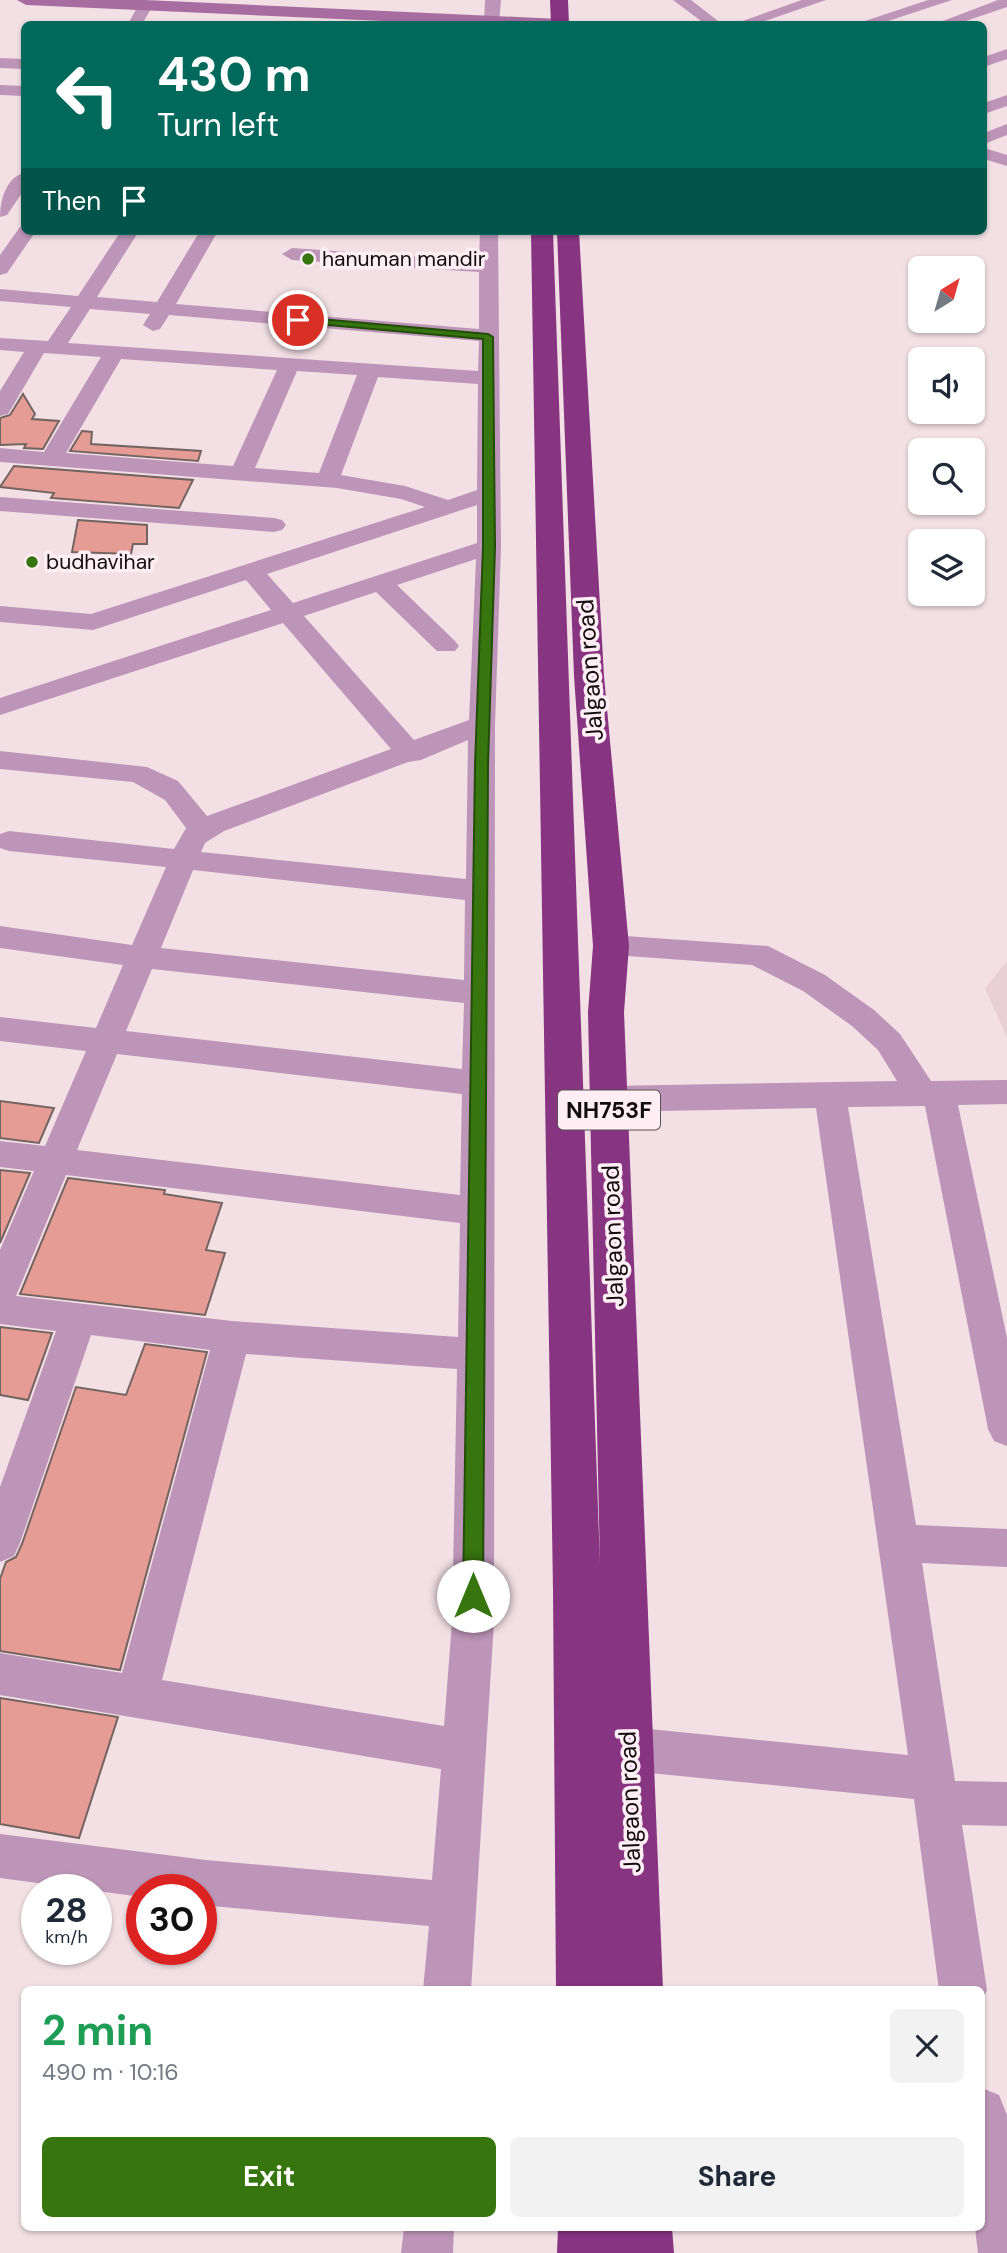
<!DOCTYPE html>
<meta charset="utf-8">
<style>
:root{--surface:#fff;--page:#f2f2f3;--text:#1f2937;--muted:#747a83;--accent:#37750f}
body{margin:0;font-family:"DM Sans",sans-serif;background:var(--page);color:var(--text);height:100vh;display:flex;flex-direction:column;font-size:26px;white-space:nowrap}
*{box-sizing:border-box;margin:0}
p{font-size:23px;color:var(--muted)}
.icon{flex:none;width:38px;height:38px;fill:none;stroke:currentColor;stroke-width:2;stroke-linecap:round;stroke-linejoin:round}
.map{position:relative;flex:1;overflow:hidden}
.side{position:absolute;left:21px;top:1986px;width:964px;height:245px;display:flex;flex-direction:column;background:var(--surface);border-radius:10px;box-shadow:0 2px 5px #0004}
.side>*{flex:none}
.banner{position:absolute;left:21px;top:21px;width:966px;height:214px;border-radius:10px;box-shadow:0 2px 5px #0004;background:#00695c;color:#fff;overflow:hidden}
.needle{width:46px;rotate:37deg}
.tools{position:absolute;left:908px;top:256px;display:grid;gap:14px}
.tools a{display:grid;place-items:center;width:77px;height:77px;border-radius:10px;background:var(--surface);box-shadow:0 2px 5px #0004;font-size:35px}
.speed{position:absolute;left:21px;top:1874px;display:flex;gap:14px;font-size:35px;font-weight:700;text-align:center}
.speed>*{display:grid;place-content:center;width:91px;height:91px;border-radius:50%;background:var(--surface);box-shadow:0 2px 5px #0004;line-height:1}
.speed small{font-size:18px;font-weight:400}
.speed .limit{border:10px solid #d22;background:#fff;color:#111}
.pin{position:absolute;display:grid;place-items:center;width:60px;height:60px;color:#fff;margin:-30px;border:4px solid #fff;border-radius:50%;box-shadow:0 2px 7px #0007}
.me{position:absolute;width:77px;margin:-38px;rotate:0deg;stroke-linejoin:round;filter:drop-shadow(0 0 5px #0008)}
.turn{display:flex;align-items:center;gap:24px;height:147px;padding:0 21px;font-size:32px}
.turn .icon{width:91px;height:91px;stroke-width:2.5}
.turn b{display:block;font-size:49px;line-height:60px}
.then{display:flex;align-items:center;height:66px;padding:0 21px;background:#0003;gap:14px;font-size:26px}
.round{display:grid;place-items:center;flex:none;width:74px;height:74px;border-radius:10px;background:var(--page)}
.headline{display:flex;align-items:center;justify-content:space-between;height:119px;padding:0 21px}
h1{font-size:42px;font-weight:700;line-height:52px;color:#1e9e55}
.button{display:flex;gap:14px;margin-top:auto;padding:14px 21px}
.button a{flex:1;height:80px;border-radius:10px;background:var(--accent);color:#fff;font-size:28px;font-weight:700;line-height:80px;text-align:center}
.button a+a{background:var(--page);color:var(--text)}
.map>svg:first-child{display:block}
</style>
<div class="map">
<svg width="1007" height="2253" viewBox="0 0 1007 2253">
<rect width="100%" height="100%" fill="#f2e0e5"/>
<path fill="#e9d0d7" d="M 1007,961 L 1007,1038 L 985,988 Z"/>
<g fill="#e59c94" stroke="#736462" stroke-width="2">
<path d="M 23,394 L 35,414 L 32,419 L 59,421 L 43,449 L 24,448 L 26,444 L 0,445 L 0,418 L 10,415 Z"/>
<path d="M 82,431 L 92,432 L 91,444 L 201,451 L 198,461 L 70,451 Z"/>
<path d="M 14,466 L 193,480 L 179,508 L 51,498 L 54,493 L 0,487 Z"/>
<path d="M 78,520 L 147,525 L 147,544 L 133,544 L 131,554 L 72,552 Z"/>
<path d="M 0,1101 L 54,1108 L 39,1143 L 0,1138 Z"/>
<path d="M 0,1170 L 30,1173 L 0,1243 Z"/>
<path d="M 68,1178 L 165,1190 L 164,1194 L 222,1203 L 206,1250 L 225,1253 L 205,1315 L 20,1294 Z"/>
<path d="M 0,1327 L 52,1333 L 28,1400 L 0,1395 Z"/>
<path d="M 145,1344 L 207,1352 L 120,1670 L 0,1651 L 0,1579 L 6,1562 L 16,1557 L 22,1544 L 76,1387 L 126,1395 Z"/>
<path d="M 0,1698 L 118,1717 L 79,1838 L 0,1824 Z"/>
</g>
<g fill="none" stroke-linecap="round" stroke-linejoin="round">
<g fill="#bd95b8" fill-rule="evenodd">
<path d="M 485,0 L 501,0 L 499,24 L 484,24 Z"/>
<path d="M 673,0 L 691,0 L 722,24 L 705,24 Z"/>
<path d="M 802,0 L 826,0 L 756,24 L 734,24 Z"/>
<path d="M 928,0 L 952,0 L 879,24 L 856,24 Z"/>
<path d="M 998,0 L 1007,0 L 1007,7 L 957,24 L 935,24 Z"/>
<path d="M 144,2 L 152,7 L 142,24 L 128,24 L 139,4 Z"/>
<path d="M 1007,49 L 1007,59 L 984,67 L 984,57 Z"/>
<path d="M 0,58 L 24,59 L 24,69 L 0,68 Z"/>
<path d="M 0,85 L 24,86 L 24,96 L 0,95 Z"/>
<path d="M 1007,95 L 1007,106 L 984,114 L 984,103 Z"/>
<path d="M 1007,124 L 1007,135 L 984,144 L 984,133 Z"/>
<path d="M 984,148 L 1007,155 L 1007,166 L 984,159 Z"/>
<path d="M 24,173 L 24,190 L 7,215 L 0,217 C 0,201 6,177 24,173 Z"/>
<path d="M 24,226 L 24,231 L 36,231 L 7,273 L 0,275 L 0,255 L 20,227 Z"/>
<path d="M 121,231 L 139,231 L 97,297 L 157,302 L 200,231 L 218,231 L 176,304 L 479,329 L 479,272 L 292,260 L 282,254 L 292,248 L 479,261 L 480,231 L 498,231 L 501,547 L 495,725 L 494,1622 L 471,1990 L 423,1990 L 429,1926 L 201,1905 L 201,1890 L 142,1890 L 142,1897 L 0,1878 L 0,1834 L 206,1860 L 432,1880 L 441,1769 L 0,1695 L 0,1653 L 122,1673 L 210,1350 L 91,1335 L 20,1543 L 14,1556 L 0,1562 L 0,1487 L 56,1331 L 0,1324 L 0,1250 L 34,1171 L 0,1167 L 0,1141 L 45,1146 L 86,1051 L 0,1041 L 0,1017 L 96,1028 L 123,965 L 0,948 L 0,926 L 132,945 L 166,867 L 9,851 L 0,848 L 0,834 L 9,831 L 174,849 L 186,828 L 165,800 L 133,782 L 0,769 L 0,751 L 147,767 L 178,781 L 207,816 L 391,749 L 283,623 L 0,715 L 0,698 L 271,610 L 246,580 L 93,630 L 0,622 L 0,606 L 91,614 L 425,507 L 401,499 L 337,488 L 0,462 L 0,448 L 44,452 L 101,357 L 44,353 L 8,414 L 0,416 L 0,391 L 24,352 L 0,350 L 0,338 L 48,341 L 71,307 L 0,301 L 0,289 L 78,296 ZM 90,309 L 150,314 L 143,325 L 153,331 L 160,329 L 169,315 L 479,341 L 478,371 L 68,343 ZM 121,359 L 277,370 L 233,466 L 66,453 ZM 297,371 L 357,375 L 319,473 L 255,468 ZM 378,377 L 478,384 L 477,490 L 448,500 L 405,486 L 341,475 ZM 477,505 L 477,543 L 293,603 L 267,574 ZM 476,559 L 469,720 L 414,740 L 304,616 L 376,592 L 437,651 L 455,651 L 459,646 L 455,641 L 397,585 ZM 468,740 L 466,879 L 201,852 L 205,843 L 224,831 L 408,762 L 421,760 ZM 193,870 L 465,900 L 464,980 L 161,948 ZM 152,969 L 464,1003 L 462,1069 L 126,1031 ZM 117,1054 L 462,1094 L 460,1195 L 77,1150 ZM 66,1175 L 460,1223 L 458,1337 L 232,1321 L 16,1296 ZM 246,1354 L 457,1369 L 452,1622 L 444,1726 L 162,1680 Z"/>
<path d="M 0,497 L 274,518 L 282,520 L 286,525 L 282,530 L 274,532 L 0,511 Z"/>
<path d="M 611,935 L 768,946 L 825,975 L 874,1010 L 900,1034 L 931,1081 L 1007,1080 L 1007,1104 L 958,1105 L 1007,1338 L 1007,1446 L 994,1441 L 988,1429 L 925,1106 L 848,1107 L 916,1525 L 1007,1529 L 1007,1567 L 922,1563 L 955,1781 L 1007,1782 L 1007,1826 L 962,1825 L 987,1990 L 982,2002 L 982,1990 L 939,1990 L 914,1799 L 629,1771 L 614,1764 L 607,1749 L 614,1734 L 629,1727 L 908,1755 L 816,1108 L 609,1112 L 597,1108 L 593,1099 L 597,1090 L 609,1086 L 897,1081 L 878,1050 L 852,1026 L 803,991 L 752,965 L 600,954 L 596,946 L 600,938 Z"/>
<path d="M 982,2088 L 999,2095 L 1007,2115 L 1007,2253 L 978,2253 L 975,2228 L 982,2228 Z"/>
<path d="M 404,2228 L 454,2228 L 453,2253 L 401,2253 Z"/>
</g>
<path fill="#a76da1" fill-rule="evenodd" d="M 17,0 L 145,0 L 560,19 L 569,24 L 451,24 L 26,5 Z"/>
<g fill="#873481" fill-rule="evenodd">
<path d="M 550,0 L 568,0 L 569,24 L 551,24 Z"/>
<path d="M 531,231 L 553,231 L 600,1565 L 588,1012 L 593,946 L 574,676 L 557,231 L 579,231 L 604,676 L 629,946 L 624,1012 L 663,1990 L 556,1990 L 553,1590 Z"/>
<path d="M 558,2228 L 672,2228 L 674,2253 L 557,2253 Z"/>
</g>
</g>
<path fill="#37750f" stroke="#244c0a" stroke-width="2" d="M 298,317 L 488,334 L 493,337 L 495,547 L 488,765 L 483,1596 L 480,1602 L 473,1605 L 466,1602 L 463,1596 L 475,765 L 483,547 L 483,339 L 294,322 Z"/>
<g fill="#37750f" stroke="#ffeef3" stroke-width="2.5">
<circle cx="308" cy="259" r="7"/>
<circle cx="32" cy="562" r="7"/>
</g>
<g text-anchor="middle" stroke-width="7" stroke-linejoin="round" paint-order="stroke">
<g font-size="21" fill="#120d0e" stroke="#ffeef3" text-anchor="start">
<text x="322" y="266">hanuman mandir</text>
<text x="46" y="569">budhavihar</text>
</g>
<rect fill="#ffeef3" stroke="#595053" stroke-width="2" x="558" y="1090.5" width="102" height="39" rx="5"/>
<g font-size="23" font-weight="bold" fill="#120d0e">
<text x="609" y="1118">NH753F</text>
</g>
<g font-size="24" fill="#120d0e" stroke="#ffeef3">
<text transform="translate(590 670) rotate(-94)" y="8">Jalgaon road</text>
<text transform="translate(613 1236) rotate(-92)" y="8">Jalgaon road</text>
<text transform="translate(630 1802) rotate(-92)" y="8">Jalgaon road</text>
</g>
</g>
</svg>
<div class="tools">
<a><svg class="needle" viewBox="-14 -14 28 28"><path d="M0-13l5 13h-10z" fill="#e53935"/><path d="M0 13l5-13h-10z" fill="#747a83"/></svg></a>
<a><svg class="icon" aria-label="sound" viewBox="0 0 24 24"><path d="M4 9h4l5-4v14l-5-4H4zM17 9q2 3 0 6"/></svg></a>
<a><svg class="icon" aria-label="search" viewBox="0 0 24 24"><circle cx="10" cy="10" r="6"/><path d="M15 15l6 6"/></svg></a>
<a><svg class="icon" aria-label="layers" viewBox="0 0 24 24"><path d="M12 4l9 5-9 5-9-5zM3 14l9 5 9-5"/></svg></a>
</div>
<div class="speed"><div>28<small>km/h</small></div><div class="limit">30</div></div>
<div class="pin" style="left:298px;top:320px;background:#d93025"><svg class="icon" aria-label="arrive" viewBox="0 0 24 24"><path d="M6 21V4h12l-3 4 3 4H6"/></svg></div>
<svg class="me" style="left:473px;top:1596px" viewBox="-20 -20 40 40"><circle r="19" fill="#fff"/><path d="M0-13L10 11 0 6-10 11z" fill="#37750f"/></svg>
<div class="banner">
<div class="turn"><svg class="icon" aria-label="left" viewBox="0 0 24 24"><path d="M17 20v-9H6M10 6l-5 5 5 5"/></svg><div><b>430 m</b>Turn left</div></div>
<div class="then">Then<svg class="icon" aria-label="arrive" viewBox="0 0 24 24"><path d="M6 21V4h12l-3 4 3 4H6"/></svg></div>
</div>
<section class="side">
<div class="headline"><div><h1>2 min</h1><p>490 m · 10:16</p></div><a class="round"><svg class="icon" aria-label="close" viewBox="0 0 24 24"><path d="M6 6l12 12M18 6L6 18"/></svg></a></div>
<div class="button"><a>Exit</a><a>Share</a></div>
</section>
</div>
